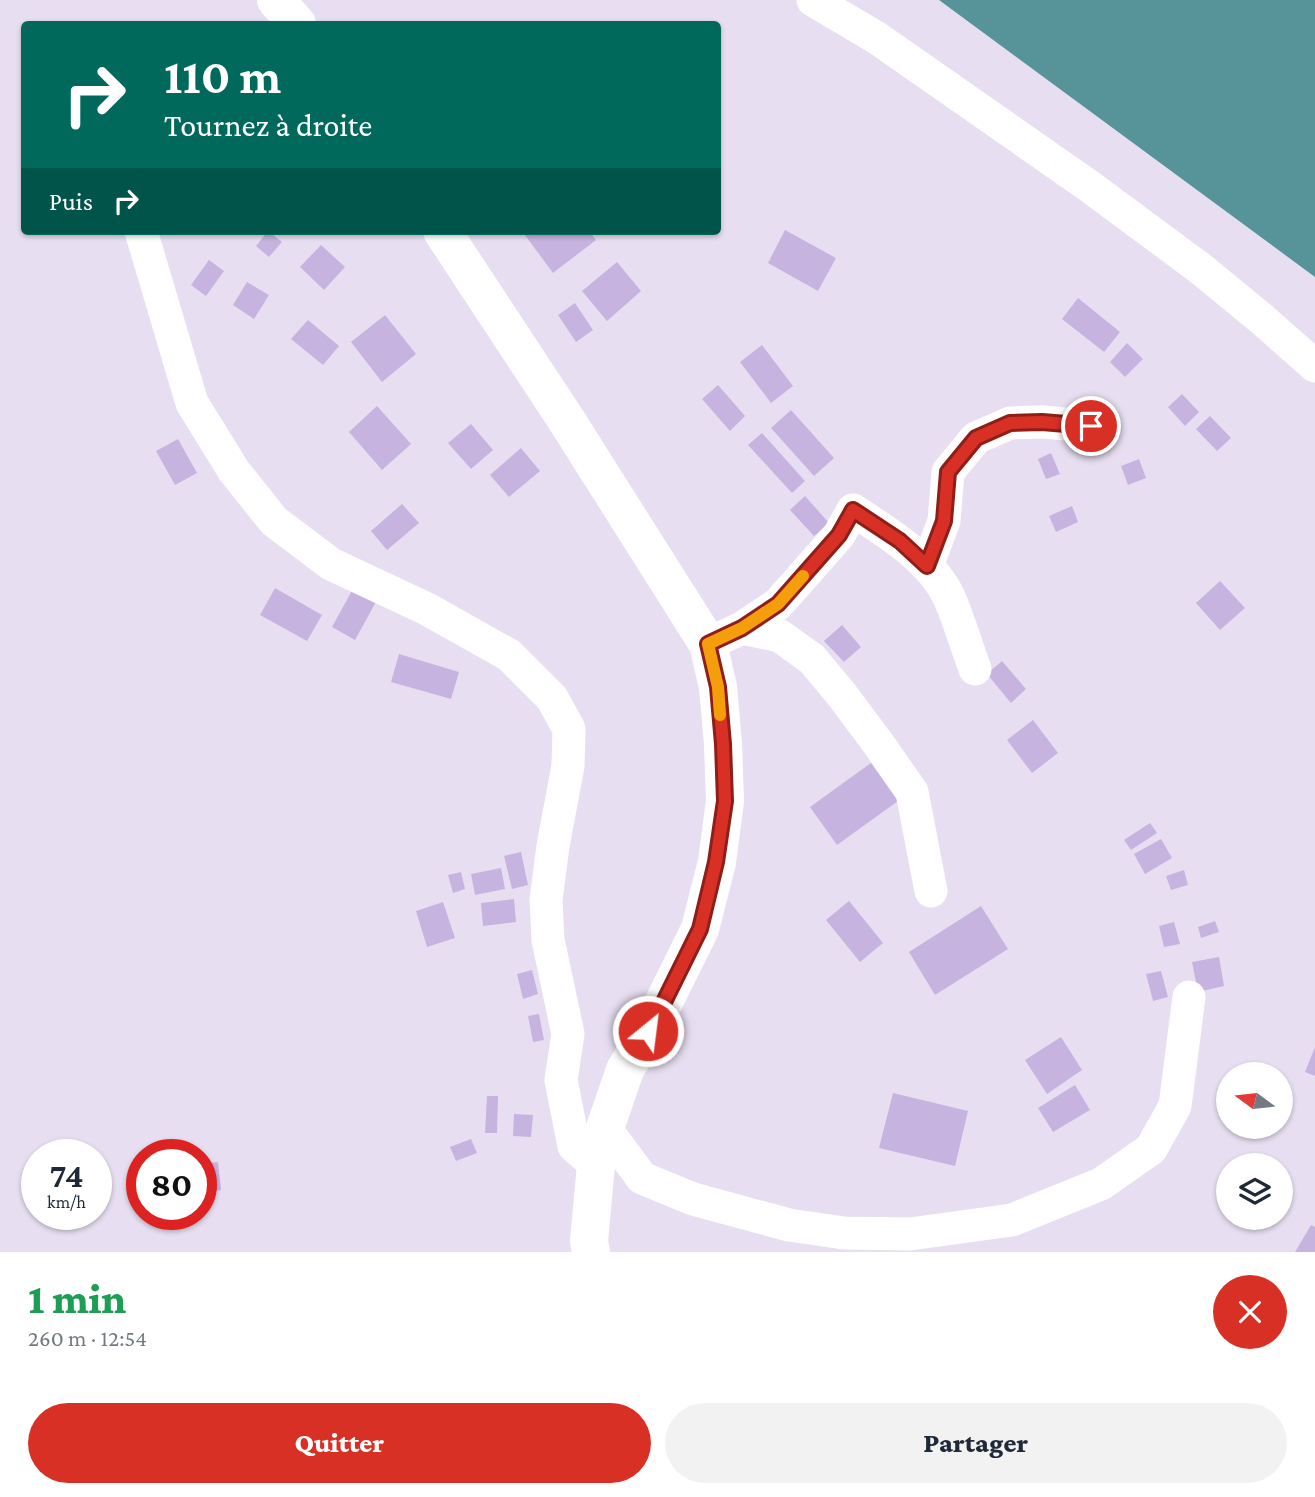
<!DOCTYPE html>
<html lang="fr">
<meta charset="utf-8">
<style>
:root{--surface:#fff;--page:#f2f2f3;--text:#1f2937;--muted:#747a83;--accent:#d93025}
body{margin:0;font-family:"Crimson Pro",serif;background:var(--page);color:var(--text);height:100vh;display:flex;flex-direction:column;font-size:26px;white-space:nowrap}
*{box-sizing:border-box;margin:0}
p{font-size:23px;color:var(--muted)}
.icon{flex:none;width:38px;height:38px;fill:none;stroke:currentColor;stroke-width:2;stroke-linecap:round;stroke-linejoin:round}
.map{position:relative;height:1252px;overflow:hidden}
.details{display:flex;flex-direction:column;background:var(--surface);flex:1}
.details>*{flex:none}
.top-card{position:absolute;left:21px;top:21px;width:700px;height:214px;border-radius:7px;box-shadow:0 2px 5px #0004;background:#00695c;color:#fff;overflow:hidden}
.needle{width:46px;rotate:285deg}
.fabs{position:absolute;left:1216px;top:1062px;display:grid;gap:14px}
.fabs a{display:grid;place-items:center;width:77px;height:77px;border-radius:50%;background:var(--surface);box-shadow:0 2px 5px #0004;font-size:35px}
.speed{position:absolute;left:21px;top:1139px;display:flex;gap:14px;font-size:35px;font-weight:700;text-align:center}
.speed>*{display:grid;place-content:center;width:91px;height:91px;border-radius:50%;background:var(--surface);box-shadow:0 2px 5px #0004;line-height:1}
.speed small{font-size:18px;font-weight:400}
.speed .limit{border:10px solid #d22;background:#fff;color:#111}
.pin{position:absolute;display:grid;place-items:center;width:60px;height:60px;color:#fff;margin:-30px;border:4px solid #fff;border-radius:50%;box-shadow:0 2px 7px #0007}
.me{position:absolute;width:77px;margin:-38px;rotate:29deg;stroke-linejoin:round;filter:drop-shadow(0 0 5px #0008)}
.turn{display:flex;align-items:center;gap:24px;height:147px;padding:0 28px;font-size:32px}
.turn .icon{width:91px;height:91px;stroke-width:2.5}
.turn b{display:block;font-size:49px;line-height:60px}
.then{display:flex;align-items:center;height:66px;padding:0 28px;background:#0003;gap:14px;font-size:26px}
.round{display:grid;place-items:center;flex:none;width:74px;height:74px;border-radius:37px;background:var(--page)}
.overview{display:flex;align-items:center;justify-content:space-between;height:119px;padding:0 28px}
h1{font-size:42px;font-weight:800;line-height:52px;color:#1e9e55}
.primary-button{display:flex;gap:14px;margin-top:auto;padding:14px 28px}
.primary-button a{flex:1;height:80px;border-radius:42px;background:var(--accent);color:#fff;font-size:28px;font-weight:800;line-height:80px;text-align:center}
.primary-button a+a{background:var(--page);color:var(--text)}
.map>svg:first-child{display:block}
</style>
<div class="map">
<svg width="1315" height="1252" viewBox="0 0 1315 1252">
<rect width="100%" height="100%" fill="#e7dff1"/>
<path fill="#56949a" d="M 939,0 L 1315,0 L 1315,277 Z"/>
<g fill="#c7b3df">
<path d="M 785,230 L 836,258 L 818,291 L 768,263 Z"/>
<path d="M 268,231 L 282,242 L 269,257 L 256,246 Z"/>
<path d="M 522,231 L 589,231 L 596,240 L 553,273 Z"/>
<path d="M 321,245 L 345,267 L 324,290 L 300,267 Z"/>
<path d="M 209,260 L 224,271 L 206,296 L 191,285 Z"/>
<path d="M 617,262 L 641,291 L 607,321 L 582,291 Z"/>
<path d="M 247,282 L 269,295 L 254,319 L 233,305 Z"/>
<path d="M 1078,298 L 1120,332 L 1104,352 L 1062,319 Z"/>
<path d="M 575,303 L 593,330 L 576,342 L 558,315 Z"/>
<path d="M 385,315 L 416,354 L 382,382 L 351,342 Z"/>
<path d="M 308,320 L 339,346 L 323,365 L 291,339 Z"/>
<path d="M 1127,343 L 1143,359 L 1125,377 L 1110,362 Z"/>
<path d="M 762,345 L 793,386 L 771,403 L 740,362 Z"/>
<path d="M 718,385 L 745,416 L 730,431 L 702,399 Z"/>
<path d="M 1182,394 L 1199,412 L 1185,426 L 1168,407 Z"/>
<path d="M 377,406 L 411,444 L 382,470 L 349,432 Z"/>
<path d="M 791,410 L 834,458 L 814,476 L 771,428 Z"/>
<path d="M 1210,416 L 1231,438 L 1217,451 L 1196,429 Z"/>
<path d="M 471,424 L 493,450 L 471,469 L 448,443 Z"/>
<path d="M 762,433 L 805,481 L 792,493 L 748,445 Z"/>
<path d="M 178,439 L 197,473 L 175,485 L 156,451 Z"/>
<path d="M 521,448 L 540,471 L 509,497 L 490,475 Z"/>
<path d="M 1051,453 L 1060,474 L 1046,479 L 1038,459 Z"/>
<path d="M 1139,459 L 1146,478 L 1128,485 L 1121,466 Z"/>
<path d="M 805,496 L 829,523 L 814,536 L 790,510 Z"/>
<path d="M 402,504 L 419,523 L 387,550 L 371,531 Z"/>
<path d="M 1072,506 L 1078,522 L 1056,532 L 1049,516 Z"/>
<path d="M 1220,581 L 1245,608 L 1220,630 L 1196,603 Z"/>
<path d="M 354,587 L 377,600 L 355,640 L 332,627 Z"/>
<path d="M 275,588 L 322,615 L 307,641 L 260,615 Z"/>
<path d="M 842,625 L 861,647 L 844,662 L 824,641 Z"/>
<path d="M 399,654 L 459,672 L 451,699 L 391,682 Z"/>
<path d="M 1002,661 L 1026,689 L 1011,703 L 987,674 Z"/>
<path d="M 1033,720 L 1058,753 L 1032,773 L 1007,740 Z"/>
<path d="M 871,763 L 898,801 L 837,845 L 810,807 Z"/>
<path d="M 1150,823 L 1157,833 L 1131,850 L 1124,840 Z"/>
<path d="M 1161,839 L 1172,858 L 1145,874 L 1134,854 Z"/>
<path d="M 521,852 L 528,885 L 512,889 L 504,856 Z"/>
<path d="M 501,868 L 505,889 L 475,895 L 471,874 Z"/>
<path d="M 1184,870 L 1188,885 L 1171,890 L 1166,876 Z"/>
<path d="M 461,872 L 465,889 L 453,893 L 448,875 Z"/>
<path d="M 514,899 L 516,922 L 483,926 L 481,903 Z"/>
<path d="M 849,901 L 883,943 L 860,962 L 826,920 Z"/>
<path d="M 443,902 L 455,938 L 427,947 L 416,911 Z"/>
<path d="M 981,906 L 1008,949 L 935,995 L 909,952 Z"/>
<path d="M 1215,921 L 1219,932 L 1201,938 L 1198,927 Z"/>
<path d="M 1174,922 L 1180,944 L 1164,947 L 1159,926 Z"/>
<path d="M 1219,957 L 1224,986 L 1198,992 L 1192,962 Z"/>
<path d="M 532,970 L 538,994 L 523,999 L 517,974 Z"/>
<path d="M 1161,971 L 1168,997 L 1153,1001 L 1146,974 Z"/>
<path d="M 539,1014 L 544,1040 L 533,1042 L 528,1016 Z"/>
<path d="M 1061,1037 L 1082,1070 L 1047,1094 L 1025,1060 Z"/>
<path d="M 1315,1047 L 1315,1076 L 1305,1072 Z"/>
<path d="M 1075,1085 L 1090,1110 L 1053,1132 L 1038,1108 Z"/>
<path d="M 893,1093 L 968,1111 L 955,1166 L 879,1148 Z"/>
<path d="M 487,1096 L 498,1096 L 497,1133 L 485,1133 Z"/>
<path d="M 514,1114 L 533,1115 L 531,1137 L 513,1136 Z"/>
<path d="M 471,1139 L 477,1153 L 456,1161 L 450,1147 Z"/>
<path d="M 218,1162 L 221,1190 L 202,1192 L 201,1164 Z"/>
<path d="M 1311,1225 L 1315,1227 L 1315,1252 L 1295,1252 Z"/>
</g>
<g fill="none" stroke-linecap="round" stroke-linejoin="round">
<g stroke="#fff" stroke-width="33">
<path d="M 813,0 L 877,38 L 1089,186 L 1201,269 L 1263,320 L 1315,366"/>
<path d="M 141,231 L 192,403 L 234,471 L 274,521 L 331,564 L 427,609 L 509,655 L 552,698 L 569,729 L 568,766 L 553,846 L 546,900 L 548,940 L 568,1034 L 561,1080 L 574,1146 L 596,1165"/>
<path d="M 927,566 L 944,521 L 948,472 L 976,438 L 1010,423 L 1042,422 L 1091,426"/>
<path d="M 742,628 L 780,636 L 812,659 L 842,695 L 880,746 L 912,792 L 931,891"/>
<path d="M 708,644 L 742,628 L 778,604 L 839,535 L 853,510 C 888,533 930,558 949,597 C 959,620 966,645 975,669"/>
<path d="M 605,1128 L 642,1178 L 693,1199 L 789,1225 L 844,1233 L 910,1234 L 1012,1220 L 1101,1184 L 1151,1149 L 1175,1106 L 1189,997"/>
</g>
<g stroke="#fff" stroke-width="38">
<path d="M 276,0 L 297,24"/>
<path d="M 442,231 L 567,421 L 708,644 L 718,687 L 723,744 L 725,801 L 717,862 L 700,929 L 659,1012 L 625,1070 L 605,1128 L 596,1165 L 589,1241 L 591,1252"/>
</g>
</g>
<g fill="none" stroke-linecap="round" stroke-linejoin="round">
<g stroke="#8d1f18" stroke-width="18">
<path id="route" d="M 648,1031 L 659,1012 L 700,929 L 716,862 L 725,801 L 723,744 L 718,687 L 708,644 L 742,628 L 778,604 L 839,535 L 853,510 L 900,541 L 927,566 L 944,521 L 948,472 L 976,438 L 1010,423 L 1042,422 L 1091,426"/>
</g>
<use href="#route" stroke="#d93025" stroke-width="12"/>
<path stroke="#f59e0b" stroke-width="12" d="M 720,715 L 718,687 L 708,644 L 742,628 L 778,604 L 803,576"/>
</g>
</svg>
<div class="fabs">
<a><svg class="needle" viewBox="-14 -14 28 28"><path d="M0-13l5 13h-10z" fill="#e53935"/><path d="M0 13l5-13h-10z" fill="#747a83"/></svg></a>
<a><svg class="icon" aria-label="layers" viewBox="0 0 24 24"><path d="M12 4l9 5-9 5-9-5zM3 14l9 5 9-5"/></svg></a>
</div>
<div class="speed"><div>74<small>km/h</small></div><div class="limit">80</div></div>
<div class="pin" style="left:1091px;top:426px;background:#d93025"><svg class="icon" aria-label="arrive" viewBox="0 0 24 24"><path d="M6 21V4h12l-3 4 3 4H6"/></svg></div>
<svg class="me" style="left:648px;top:1031px" viewBox="-20 -20 40 40"><circle r="17" fill="#d93025" stroke="#fff" stroke-width="3"/><path d="M0-11L8 9 0 5-8 9z" fill="#fff"/></svg>
<div class="top-card">
<div class="turn"><svg class="icon" aria-label="right" viewBox="0 0 24 24"><path d="M7 20v-9h11M14 6l5 5-5 5"/></svg><div><b>110 m</b>Tournez à droite</div></div>
<div class="then">Puis<svg class="icon" aria-label="right" viewBox="0 0 24 24"><path d="M7 20v-9h11M14 6l5 5-5 5"/></svg></div>
</div>
</div>
<section class="details">
<div class="overview"><div><h1>1 min</h1><p>260 m · 12:54</p></div><a class="round" style="background:#d93025;color:#fff"><svg class="icon" aria-label="close" viewBox="0 0 24 24"><path d="M6 6l12 12M18 6L6 18"/></svg></a></div>
<div class="primary-button"><a>Quitter</a><a>Partager</a></div>
</section>
